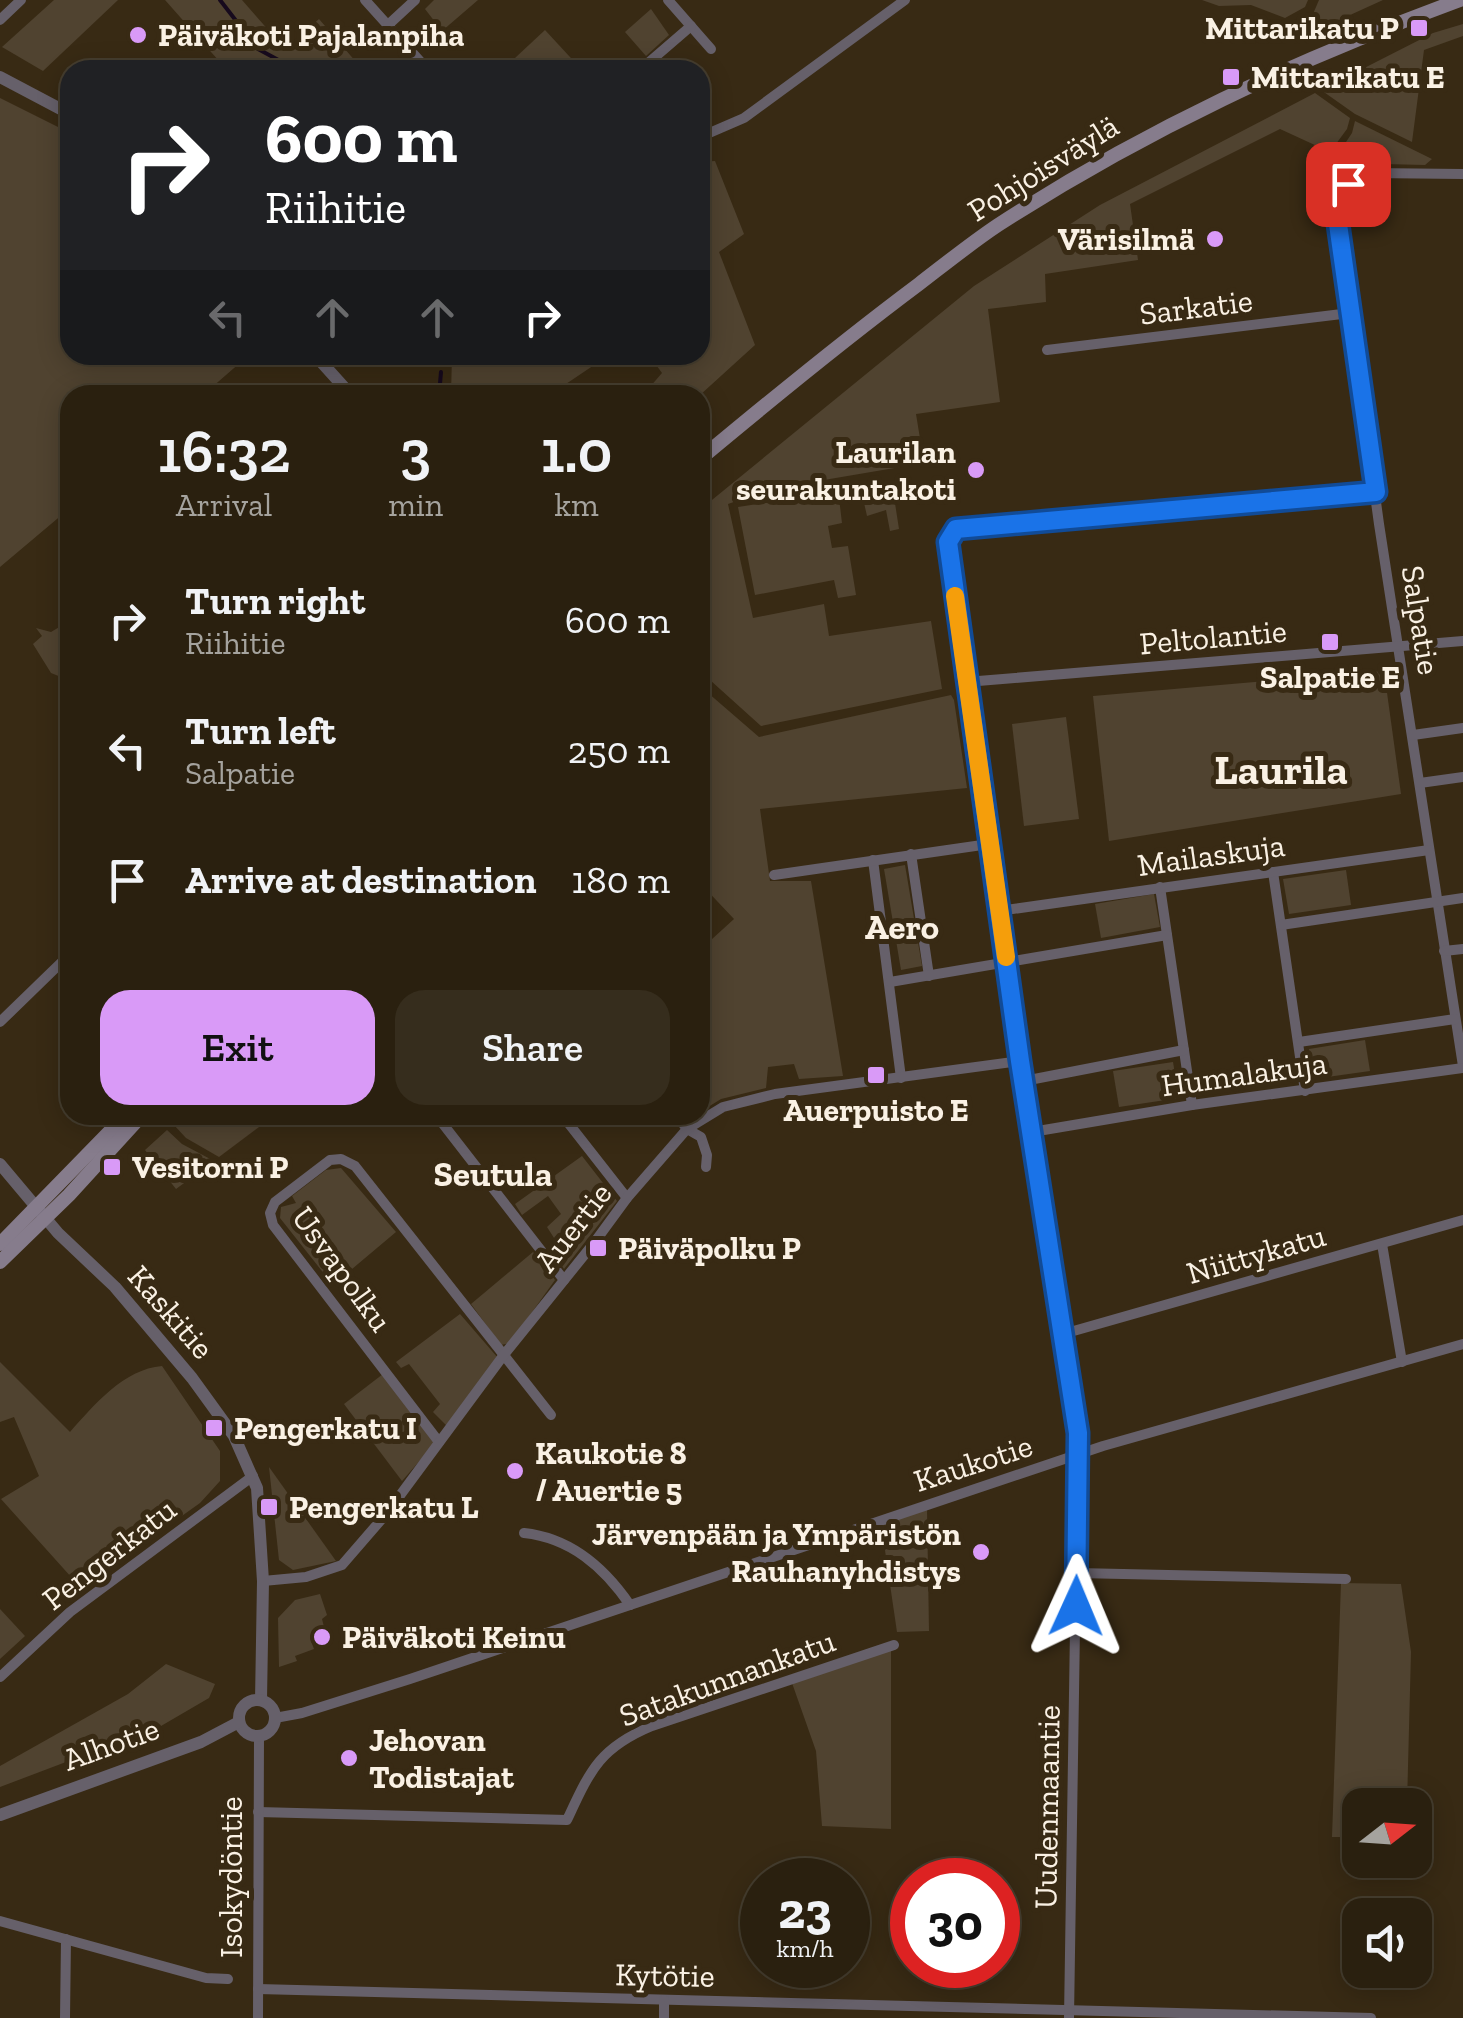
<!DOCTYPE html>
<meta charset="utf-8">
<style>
:root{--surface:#2a200f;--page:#362d1d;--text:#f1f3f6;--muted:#a5a39e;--line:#463e2f;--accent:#d99af7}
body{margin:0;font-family:"Zilla Slab",serif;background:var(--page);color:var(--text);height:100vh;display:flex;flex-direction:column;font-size:38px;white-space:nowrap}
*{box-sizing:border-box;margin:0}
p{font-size:32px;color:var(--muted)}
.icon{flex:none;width:55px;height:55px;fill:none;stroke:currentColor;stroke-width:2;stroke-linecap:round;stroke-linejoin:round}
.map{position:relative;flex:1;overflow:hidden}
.details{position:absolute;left:60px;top:385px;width:650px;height:740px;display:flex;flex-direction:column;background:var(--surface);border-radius:30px;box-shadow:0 5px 25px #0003,0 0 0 2px var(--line)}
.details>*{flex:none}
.hud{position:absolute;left:60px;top:60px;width:650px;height:305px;border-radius:30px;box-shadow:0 5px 25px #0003,0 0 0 2px var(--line);background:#202124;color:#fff;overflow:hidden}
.needle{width:65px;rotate:73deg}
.tools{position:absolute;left:1342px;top:1788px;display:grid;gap:20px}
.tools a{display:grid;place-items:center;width:90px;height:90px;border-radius:20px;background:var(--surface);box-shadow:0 5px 25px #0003,0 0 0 2px var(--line);font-size:50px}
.speed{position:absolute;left:740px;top:1858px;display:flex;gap:20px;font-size:50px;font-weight:700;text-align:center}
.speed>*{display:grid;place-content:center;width:130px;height:130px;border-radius:50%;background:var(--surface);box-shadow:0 5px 25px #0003,0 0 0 2px var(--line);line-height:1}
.speed small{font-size:25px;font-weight:400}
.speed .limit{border:15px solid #d22;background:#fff;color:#111}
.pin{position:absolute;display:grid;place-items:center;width:85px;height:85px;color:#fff;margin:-42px;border-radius:20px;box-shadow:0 5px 15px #0006}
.me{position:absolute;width:110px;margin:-55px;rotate:1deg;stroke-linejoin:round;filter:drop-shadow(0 0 8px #0008)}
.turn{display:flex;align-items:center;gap:35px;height:210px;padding:0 40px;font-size:45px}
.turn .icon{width:130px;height:130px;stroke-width:2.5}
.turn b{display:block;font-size:70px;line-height:85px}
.lanes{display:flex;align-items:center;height:95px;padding:0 40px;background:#0003;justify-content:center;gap:50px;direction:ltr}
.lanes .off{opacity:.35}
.eta{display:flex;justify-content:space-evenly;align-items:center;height:170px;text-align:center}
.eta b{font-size:60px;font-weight:600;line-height:70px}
.action{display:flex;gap:20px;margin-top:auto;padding:20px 40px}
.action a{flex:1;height:115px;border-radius:30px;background:var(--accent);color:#111;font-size:40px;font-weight:600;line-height:115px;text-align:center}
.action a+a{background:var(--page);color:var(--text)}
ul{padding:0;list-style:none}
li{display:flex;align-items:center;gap:30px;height:130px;padding:0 40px}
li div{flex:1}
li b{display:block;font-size:38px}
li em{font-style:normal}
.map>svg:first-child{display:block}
</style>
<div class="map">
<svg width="1463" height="2018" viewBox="0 0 1463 2018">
<rect width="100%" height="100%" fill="#382a14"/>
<g fill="#504330">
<path d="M 54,0 L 118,0 L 43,71 L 2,47 Z"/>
<path d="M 165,0 L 242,0 L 285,49 L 319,19 L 363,70 L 227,70 Z"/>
<path d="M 434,0 L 478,0 L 442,31 L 425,9 Z"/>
<path d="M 1202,0 L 1308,0 L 1305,7 L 1285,18 L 1251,5 L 1219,6 Z"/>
<path d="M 1319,0 L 1383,0 L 1315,31 L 1310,21 Z"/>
<path d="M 651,9 L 669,35 L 646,56 L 625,32 Z"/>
<path d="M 1463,24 L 1463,36 L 1424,50 L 1412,142 L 1355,114 L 1321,90 L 1433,33 Z"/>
<path d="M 545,30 L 582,70 L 502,70 Z"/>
<path d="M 1315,93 L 1350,118 L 1347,129 L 1330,152 L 1280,129 L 1130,204 L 1138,260 L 1045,274 L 1046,302 L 988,309 L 1000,402 L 916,414 L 924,463 L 771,489 L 728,504 L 753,618 L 824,604 L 829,636 L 931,621 L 942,689 L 761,726 L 700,671 L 700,513 L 707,504 L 974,286 L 1100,205 Z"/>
<path d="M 0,98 L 70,133 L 70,355 L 249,355 L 203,395 L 70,395 L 70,508 L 0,567 Z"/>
<path d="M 1355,121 L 1432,159 L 1425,165 L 1383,164 L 1355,167 L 1336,157 L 1352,133 Z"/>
<path d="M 715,161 L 744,234 L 719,252 L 755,345 L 700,395 L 643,395 L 662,373 L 649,355 L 700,355 L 700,162 Z"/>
<path d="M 452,355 L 609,355 L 563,386 L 565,395 L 451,395 Z"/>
<path d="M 892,484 L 899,529 L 890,531 L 886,510 L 867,516 L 862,494 L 839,498 L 842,523 L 828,526 L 832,548 L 848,546 L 856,595 L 838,598 L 834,580 L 755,595 L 738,507 Z"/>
<path d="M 66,623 L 70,626 L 70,674 L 61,677 L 51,673 L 33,644 L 42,636 L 36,628 L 51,632 Z"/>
<path d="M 1384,671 L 1401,794 L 1109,841 L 1093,696 Z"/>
<path d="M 700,686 L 759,737 L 951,695 L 954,700 L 967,788 L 760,809 L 770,881 L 811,881 L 843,1076 L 799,1079 L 794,1064 L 768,1067 L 766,1088 L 721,1099 L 700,1112 L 700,950 L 734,919 L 700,883 Z"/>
<path d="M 1066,717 L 1079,819 L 1024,826 L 1012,724 Z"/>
<path d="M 905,865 L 922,966 L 901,970 L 884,869 Z"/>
<path d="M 1346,870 L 1351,905 L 1289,914 L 1283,879 Z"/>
<path d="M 1154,894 L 1160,927 L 1101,938 L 1095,904 Z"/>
<path d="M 1365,1040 L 1370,1071 L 1313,1079 L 1309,1049 Z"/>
<path d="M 1173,1062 L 1179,1098 L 1119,1107 L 1113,1071 Z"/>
<path d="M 183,1115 L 275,1115 L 219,1157 L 186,1138 L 174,1125 Z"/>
<path d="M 167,1130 L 182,1144 L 214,1161 L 176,1189 L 145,1150 Z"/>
<path d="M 582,1156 L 617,1201 L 564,1269 L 550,1248 L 556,1241 L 547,1227 L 561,1214 L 548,1196 L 522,1215 L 515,1204 Z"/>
<path d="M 341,1168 L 396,1232 L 333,1285 L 280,1218 L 281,1207 L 296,1203 L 292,1196 L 326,1170 Z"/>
<path d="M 533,1252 L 555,1280 L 510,1343 L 501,1345 L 471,1304 Z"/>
<path d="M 460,1314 L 498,1358 L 447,1426 L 433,1412 L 440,1404 L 409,1364 L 401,1368 L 396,1362 Z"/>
<path d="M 0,1362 L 70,1432 C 94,1405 124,1369 162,1366 L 220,1451 L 220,1481 L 200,1503 L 81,1588 L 1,1499 L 39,1476 L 14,1417 L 0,1422 Z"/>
<path d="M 383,1374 L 436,1442 L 402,1481 L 344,1404 Z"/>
<path d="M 269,1467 L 336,1561 L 293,1570 L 279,1560 Z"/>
<path d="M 927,1509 L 929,1631 L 897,1632 L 881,1523 Z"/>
<path d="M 1341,1583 L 1401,1584 L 1411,1652 L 1407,1805 L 1360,1805 L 1360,1837 L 1332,1837 Z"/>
<path d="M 320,1594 L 327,1615 L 322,1619 L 324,1627 L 315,1630 L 316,1635 L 310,1638 L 314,1649 L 295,1656 L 297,1661 L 279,1667 L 278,1618 L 295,1600 Z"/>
<path d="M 0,1609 L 25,1636 L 0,1659 Z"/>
<path d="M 891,1650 L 891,1829 L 822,1826 L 816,1751 L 792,1683 Z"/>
<path d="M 166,1664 L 215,1684 L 209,1698 L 161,1726 L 0,1787 L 0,1766 L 128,1694 Z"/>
</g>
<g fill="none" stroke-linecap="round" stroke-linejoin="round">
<g stroke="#170a1d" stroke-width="4">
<path d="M 220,0 L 258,49 L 297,70"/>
<path d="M 439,395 L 441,372"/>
</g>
<g stroke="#66606a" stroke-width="10">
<path d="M 365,0 L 428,70"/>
<path d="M 668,0 L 711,49"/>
<path d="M 0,20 L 21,0"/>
<path d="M 388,25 L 415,0"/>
<path d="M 640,70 L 691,26"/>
<path d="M 700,137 L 744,118 L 905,0"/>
<path d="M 1463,174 L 1370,173 L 1354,176 L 1342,191 L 1336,209 L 1379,524 L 1463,1066"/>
<path d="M 1047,350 L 1350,313"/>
<path d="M 966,682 L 1463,641"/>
<path d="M 1413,735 L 1463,728"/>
<path d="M 1420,783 L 1463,777"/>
<path d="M 911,854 L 929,976"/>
<path d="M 873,860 L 901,1078"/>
<path d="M 1273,872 L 1305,1091"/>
<path d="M 774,875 L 989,844"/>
<path d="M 1160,887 L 1192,1105"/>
<path d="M 999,911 L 1429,850"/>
<path d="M 1281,925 L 1463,898"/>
<path d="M 1444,951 L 1463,949"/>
<path d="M 890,982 L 1167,935"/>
<path d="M 0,1022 L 70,954"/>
<path d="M 1299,1042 L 1455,1019"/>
<path d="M 1024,1081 L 1184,1050"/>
<path d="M 436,1115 L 564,1280"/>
<path d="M 562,1115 L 627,1198"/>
<path d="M 676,1115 L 687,1129 L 701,1137 L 707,1155 L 706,1167"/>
<path d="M 1032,1132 L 1192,1105 L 1463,1068"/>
<path d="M 1382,1244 L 1402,1362"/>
<path d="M 1063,1334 L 1463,1220"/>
<path d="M 439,1442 L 273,1225 L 270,1213 L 275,1202 L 330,1160 L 341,1159 L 355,1166 L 551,1415"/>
<path d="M 524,1533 C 571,1538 604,1567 630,1605"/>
<path d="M 1077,1573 L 1346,1579"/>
<path d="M 263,1581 L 306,1577 L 342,1565 L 387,1513 L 503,1356 L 594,1243 L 627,1198 L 687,1129 L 723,1107 L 775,1094 L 1020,1061"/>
<path d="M 0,1677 L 70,1612 L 253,1476"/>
<path d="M 275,1718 L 302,1713 L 410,1679 L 1103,1446 L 1463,1344"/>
<path d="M 258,1812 L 567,1820 C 590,1771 599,1748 652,1726 L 894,1645"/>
<path d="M 0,1921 L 206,1978 L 228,1979"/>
<path d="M 258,1989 L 1371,2018"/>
<path d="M 65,2018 L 66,1939"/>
<path d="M 258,2018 L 259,1737"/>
<path d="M 664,2018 L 664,2000"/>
<path d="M 1069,2018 L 1078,1433 L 1020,1061 L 948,542 L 956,529 L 1376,492"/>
</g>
<g stroke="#66606a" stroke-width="12">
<path d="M 0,77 L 70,114"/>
<path d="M 315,355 L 351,395"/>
<path d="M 0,1164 L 58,1233 L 115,1287 L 192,1378 L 234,1436 L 257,1488 L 263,1581 L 261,1700"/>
<circle cx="257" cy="1718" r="18"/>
<path d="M 0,1815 L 201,1742 L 239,1722"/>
</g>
<g stroke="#867c8c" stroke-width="14">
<path d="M 700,459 C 772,399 844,340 919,284 C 945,264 971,243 998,225 C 1145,130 1296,60 1460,0"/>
<path d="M 0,1244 L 126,1115"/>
<path d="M 0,1262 L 69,1195 L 142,1115"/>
</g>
</g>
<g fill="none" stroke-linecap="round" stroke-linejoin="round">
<g stroke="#114b97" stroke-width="25">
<path id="route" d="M 1076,1606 L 1078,1433 L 1020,1061 L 948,542 L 956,529 L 1376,492 L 1336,210 L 1348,184"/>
</g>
<use href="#route" stroke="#1a73e8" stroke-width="18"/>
<path stroke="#f59e0b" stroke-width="18" d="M 955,596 L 1006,957"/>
</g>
<g fill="#d99af7" stroke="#382a14" stroke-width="4">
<rect x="1409" y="18" width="20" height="20" rx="5"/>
<circle cx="138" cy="35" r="10"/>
<rect x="1221" y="67" width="20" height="20" rx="5"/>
<circle cx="1215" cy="239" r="10"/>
<circle cx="976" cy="470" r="10"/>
<rect x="1320" y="632" width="20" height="20" rx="5"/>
<rect x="866" y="1065" width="20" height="20" rx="5"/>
<rect x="102" y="1157" width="20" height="20" rx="5"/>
<rect x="588" y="1238" width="20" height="20" rx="5"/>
<rect x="204" y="1418" width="20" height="20" rx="5"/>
<circle cx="515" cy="1471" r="10"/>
<rect x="259" y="1497" width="20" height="20" rx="5"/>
<circle cx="981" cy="1552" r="10"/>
<circle cx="322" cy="1637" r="10"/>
<circle cx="349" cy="1758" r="10"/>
</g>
<g text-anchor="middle" stroke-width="10" stroke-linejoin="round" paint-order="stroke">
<g font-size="32" font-weight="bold" fill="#faf1e4" stroke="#382a14" text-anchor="start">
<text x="1399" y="39" text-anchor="end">Mittarikatu P</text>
<text x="158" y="46">Päiväkoti Pajalanpiha</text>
<text x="1251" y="88">Mittarikatu E</text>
<text x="1195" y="250" text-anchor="end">Värisilmä</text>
<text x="956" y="463" text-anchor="end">Laurilan<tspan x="956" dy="37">seurakuntakoti</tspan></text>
<text x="1330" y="688" text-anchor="middle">Salpatie E</text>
<text x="876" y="1121" text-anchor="middle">Auerpuisto E</text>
<text x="132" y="1178">Vesitorni P</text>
<text x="618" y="1259">Päiväpolku P</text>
<text x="234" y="1439">Pengerkatu I</text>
<text x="535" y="1464">Kaukotie 8<tspan x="535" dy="37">/ Auertie 5</tspan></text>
<text x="289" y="1518">Pengerkatu L</text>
<text x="961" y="1545" text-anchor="end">Järvenpään ja Ympäristön<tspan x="961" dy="37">Rauhanyhdistys</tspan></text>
<text x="342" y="1648">Päiväkoti Keinu</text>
<text x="369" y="1751">Jehovan<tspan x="369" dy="37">Todistajat</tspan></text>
</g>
<g font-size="32" fill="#faf1e4" stroke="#382a14">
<text transform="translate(1043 168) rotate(-32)" y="11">Pohjoisväylä</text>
<text transform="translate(1196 307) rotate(-7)" y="11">Sarkatie</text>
<text transform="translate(1421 620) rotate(81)" y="11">Salpatie</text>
<text transform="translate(1213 637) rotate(-5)" y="11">Peltolantie</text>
<text transform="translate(1211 855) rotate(-8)" y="11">Mailaskuja</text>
<text transform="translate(1244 1074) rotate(-8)" y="11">Humalakuja</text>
<text transform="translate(573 1227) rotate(-52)" y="11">Auertie</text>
<text transform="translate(1256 1254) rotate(-16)" y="11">Niittykatu</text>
<text transform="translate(342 1269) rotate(54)" y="11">Usvapolku</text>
<text transform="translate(171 1312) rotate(49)" y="11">Kaskitie</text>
<text transform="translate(973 1463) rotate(-18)" y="11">Kaukotie</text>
<text transform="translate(109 1554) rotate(-38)" y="11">Pengerkatu</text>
<text transform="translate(727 1678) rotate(-20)" y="11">Satakunnankatu</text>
<text transform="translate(111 1744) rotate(-20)" y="11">Alhotie</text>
<text transform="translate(1047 1807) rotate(-89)" y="11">Uudenmaantie</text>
<text transform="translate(231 1877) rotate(-90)" y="11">Isokydöntie</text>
<text transform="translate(665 1975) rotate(1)" y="11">Kytötie</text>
</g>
<g font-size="35" font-weight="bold" fill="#faf1e4" stroke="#382a14">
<text x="902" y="939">Aero</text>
<text x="493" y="1186">Seutula</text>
</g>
<g font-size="42" font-weight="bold" fill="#faf1e4" stroke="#382a14">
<text x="1281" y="784">Laurila</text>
</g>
</g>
</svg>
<div class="tools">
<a><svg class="needle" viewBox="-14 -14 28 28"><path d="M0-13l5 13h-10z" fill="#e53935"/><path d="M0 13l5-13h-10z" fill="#a5a39e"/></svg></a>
<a><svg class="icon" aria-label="sound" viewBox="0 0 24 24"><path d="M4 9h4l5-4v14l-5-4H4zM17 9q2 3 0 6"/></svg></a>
</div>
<div class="speed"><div>23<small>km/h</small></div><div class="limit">30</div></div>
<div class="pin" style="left:1348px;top:184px;background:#d93025"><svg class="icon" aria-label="arrive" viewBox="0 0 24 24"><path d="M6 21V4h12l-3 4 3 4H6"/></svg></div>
<svg class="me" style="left:1076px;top:1606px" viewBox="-20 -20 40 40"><path d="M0-17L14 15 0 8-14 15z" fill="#1a73e8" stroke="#fff" stroke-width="4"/></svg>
<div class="hud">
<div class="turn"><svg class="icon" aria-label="right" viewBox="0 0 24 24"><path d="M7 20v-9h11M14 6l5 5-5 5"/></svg><div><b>600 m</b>Riihitie</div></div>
<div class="lanes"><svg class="icon off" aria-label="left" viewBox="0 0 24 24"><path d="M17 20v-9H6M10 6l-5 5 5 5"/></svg><svg class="icon off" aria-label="ahead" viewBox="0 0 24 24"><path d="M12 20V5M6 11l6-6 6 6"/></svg><svg class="icon off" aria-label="ahead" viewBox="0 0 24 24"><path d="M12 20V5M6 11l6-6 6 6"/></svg><svg class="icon" aria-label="right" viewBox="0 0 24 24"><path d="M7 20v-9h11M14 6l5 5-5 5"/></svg></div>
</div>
<section class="details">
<div class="eta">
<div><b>16:32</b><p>Arrival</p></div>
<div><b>3</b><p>min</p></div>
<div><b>1.0</b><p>km</p></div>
</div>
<ul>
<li><svg class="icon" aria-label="right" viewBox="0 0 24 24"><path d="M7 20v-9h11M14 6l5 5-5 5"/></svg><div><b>Turn right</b><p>Riihitie</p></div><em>600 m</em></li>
<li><svg class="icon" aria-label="left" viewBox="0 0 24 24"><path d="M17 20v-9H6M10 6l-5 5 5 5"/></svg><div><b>Turn left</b><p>Salpatie</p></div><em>250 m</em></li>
<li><svg class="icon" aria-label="arrive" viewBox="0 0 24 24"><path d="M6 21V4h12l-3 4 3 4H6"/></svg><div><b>Arrive at destination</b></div><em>180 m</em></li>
</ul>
<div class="action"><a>Exit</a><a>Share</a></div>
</section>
</div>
